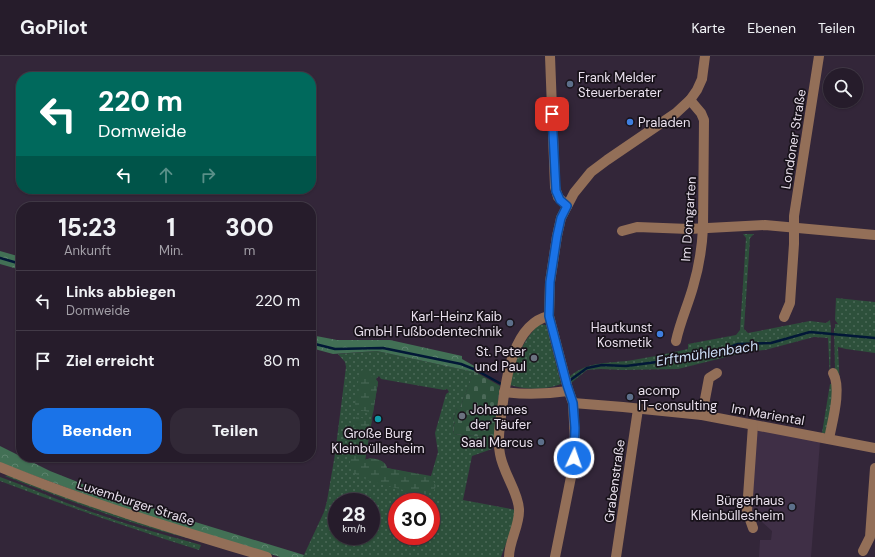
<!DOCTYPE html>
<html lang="de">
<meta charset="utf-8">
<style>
:root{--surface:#261c2b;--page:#322937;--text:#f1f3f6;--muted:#a4a1a9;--line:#423a47;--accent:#1a73e8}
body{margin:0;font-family:"DM Sans",sans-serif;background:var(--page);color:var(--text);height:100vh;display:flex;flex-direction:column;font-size:15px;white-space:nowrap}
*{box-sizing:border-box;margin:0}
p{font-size:13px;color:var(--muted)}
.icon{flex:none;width:22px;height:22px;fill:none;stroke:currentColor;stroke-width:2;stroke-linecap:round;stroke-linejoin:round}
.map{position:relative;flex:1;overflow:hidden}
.sheet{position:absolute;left:16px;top:146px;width:300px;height:260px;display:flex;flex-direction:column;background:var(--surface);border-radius:16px;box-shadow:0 1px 3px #0004,0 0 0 1px var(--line)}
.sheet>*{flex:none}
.top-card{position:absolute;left:16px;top:16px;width:300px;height:122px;border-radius:16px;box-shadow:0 1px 3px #0004,0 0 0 1px var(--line);background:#00695c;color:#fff;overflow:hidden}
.fabs{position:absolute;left:823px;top:12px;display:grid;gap:8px}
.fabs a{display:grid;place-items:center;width:40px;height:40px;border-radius:50%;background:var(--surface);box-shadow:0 1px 3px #0004,0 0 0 1px var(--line);font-size:20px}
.speed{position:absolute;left:328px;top:437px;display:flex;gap:8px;font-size:20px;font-weight:700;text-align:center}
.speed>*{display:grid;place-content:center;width:52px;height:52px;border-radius:50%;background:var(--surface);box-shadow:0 1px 3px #0004,0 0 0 1px var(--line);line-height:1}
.speed small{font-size:10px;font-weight:400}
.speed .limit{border:6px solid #d22;background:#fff;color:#111}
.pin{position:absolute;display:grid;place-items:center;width:34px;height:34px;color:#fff;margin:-17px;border-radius:8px;box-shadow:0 2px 6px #0006}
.me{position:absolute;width:44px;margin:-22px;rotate:3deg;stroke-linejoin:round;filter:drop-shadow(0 0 3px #0008)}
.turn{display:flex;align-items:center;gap:14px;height:84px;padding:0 16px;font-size:18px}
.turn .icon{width:52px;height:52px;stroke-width:2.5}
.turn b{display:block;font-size:28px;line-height:34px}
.lanes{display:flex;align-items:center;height:38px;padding:0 16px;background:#0003;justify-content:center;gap:20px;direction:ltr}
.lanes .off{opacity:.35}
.eta{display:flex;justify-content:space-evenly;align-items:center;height:68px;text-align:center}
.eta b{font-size:24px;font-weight:800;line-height:28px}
.primary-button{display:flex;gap:8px;margin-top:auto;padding:8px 16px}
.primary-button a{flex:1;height:46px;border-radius:16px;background:var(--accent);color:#fff;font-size:16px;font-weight:800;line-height:46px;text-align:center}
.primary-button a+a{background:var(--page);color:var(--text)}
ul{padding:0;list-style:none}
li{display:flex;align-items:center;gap:12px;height:60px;padding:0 16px;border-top:1px solid var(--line)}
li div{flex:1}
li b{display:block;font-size:15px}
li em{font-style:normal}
header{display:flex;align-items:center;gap:24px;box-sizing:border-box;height:56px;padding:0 20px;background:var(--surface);border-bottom:1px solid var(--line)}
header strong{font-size:19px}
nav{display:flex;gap:22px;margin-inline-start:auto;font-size:14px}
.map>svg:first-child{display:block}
</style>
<header>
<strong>GoPilot</strong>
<nav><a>Karte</a><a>Ebenen</a><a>Teilen</a></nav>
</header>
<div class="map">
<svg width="875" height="501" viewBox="0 0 875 501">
<defs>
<pattern id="grass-dots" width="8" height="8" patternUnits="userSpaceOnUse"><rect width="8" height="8" fill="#2d503b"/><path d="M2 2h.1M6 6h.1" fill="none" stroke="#4b6958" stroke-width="1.8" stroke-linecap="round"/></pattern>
<pattern id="forest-crowns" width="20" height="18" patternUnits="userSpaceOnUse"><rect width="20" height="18" fill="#427055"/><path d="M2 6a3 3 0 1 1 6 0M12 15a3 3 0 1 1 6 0" fill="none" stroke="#5d846e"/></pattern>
<pattern id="wetland-marsh" width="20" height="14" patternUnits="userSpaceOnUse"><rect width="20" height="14" fill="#2d503b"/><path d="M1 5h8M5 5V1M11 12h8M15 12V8" fill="none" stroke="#4b6958"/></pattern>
<pattern id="cemetery-stones" width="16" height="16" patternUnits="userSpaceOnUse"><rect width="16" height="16" fill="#2d503b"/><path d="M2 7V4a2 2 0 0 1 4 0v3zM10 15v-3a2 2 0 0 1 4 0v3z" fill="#4b6958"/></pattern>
</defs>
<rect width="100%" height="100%" fill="#332639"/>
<path fill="#3f2f46" d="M 759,374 L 820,386 L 811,501 L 759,501 L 760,484 L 771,484 L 772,475 L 750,455 L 756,377 Z"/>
<g fill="url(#grass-dots)" fill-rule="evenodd">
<path d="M 743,178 L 754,178 L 750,182 L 744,273 L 748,277 L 810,265 L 826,267 L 830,264 L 831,272 L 830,323 L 828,282 L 814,281 L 765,294 L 747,296 L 746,291 L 737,293 L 738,298 L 678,313 L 622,314 L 601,313 L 587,314 L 571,327 L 569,321 C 589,304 609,308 633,304 C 652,301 670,297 688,293 L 688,288 L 736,279 L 740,274 L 746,182 Z"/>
<path d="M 836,242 L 875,246 L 875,297 L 846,293 L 838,291 L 840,333 L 839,318 L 835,314 L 834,272 L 835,272 L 835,268 L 838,268 L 835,264 Z"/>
<path d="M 539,268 L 546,269 L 561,328 C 547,334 525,334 510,329 C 516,302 520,289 539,268 Z"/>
<path d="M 377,295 L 474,316 L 460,352 L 457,352 L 453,364 L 455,365 L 453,371 L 454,378 L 495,382 L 492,393 L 472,400 L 463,444 L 516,454 L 516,461 L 501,501 L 303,501 L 324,456 L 327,445 L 335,398 L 346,311 L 345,306 L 338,298 ZM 379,320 L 381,323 L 444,334 L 447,333 L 449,336 L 446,338 L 435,377 L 438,396 L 431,420 L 387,412 C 386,404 371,400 365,404 L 378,326 L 376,323 ZM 337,446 L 371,446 L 371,480 L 337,480 ZM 397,446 L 431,446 L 431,480 L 397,480 Z"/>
<path d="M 830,328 L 832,328 L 834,336 L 826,377 L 822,377 Z"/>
<path d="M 8,419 L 187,481 L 187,482 C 125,467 65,443 5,420 Z"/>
<path d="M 0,421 C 28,431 55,443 83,453 C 122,467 161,478 201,489 L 199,494 C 132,473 66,450 0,425 Z"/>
</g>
<g fill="url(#forest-crowns)">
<path d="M 0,195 L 21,201 L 21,214 L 0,208 Z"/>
<path d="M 311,279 L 337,284 L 390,284 L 462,300 L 462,303 L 476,311 L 474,316 L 377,295 L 333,298 L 311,292 Z"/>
<path d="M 0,390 L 50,415 L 93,432 L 192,465 L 304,499 L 303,501 L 280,501 L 121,452 L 0,407 Z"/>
</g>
<g fill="url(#wetland-marsh)">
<path d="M 363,314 L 378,326 L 373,357 L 356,353 L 355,350 L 359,319 L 361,315 Z"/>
<path d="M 356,361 L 372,364 L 365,404 C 371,400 386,404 387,412 L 431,421 L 436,430 L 433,436 L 423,439 L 414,437 L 367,424 L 355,418 L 351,413 L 350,407 L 351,389 Z"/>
</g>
<path fill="url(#cemetery-stones)" d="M 474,315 L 500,330 L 495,368 L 495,382 L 454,378 L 453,371 L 455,366 L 453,365 L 457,351 L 460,352 Z"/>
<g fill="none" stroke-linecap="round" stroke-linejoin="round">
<g stroke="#021737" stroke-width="2.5">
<path d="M 0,202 L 21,208"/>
<path d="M 311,287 L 335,293 L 383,292 L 461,308 L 476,314 L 503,329"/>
<path d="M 569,325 L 587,312 L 602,309 L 626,310 L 657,306 L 671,302 L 688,302 L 705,295 L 722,294 L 738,288 L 771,287 L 810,276 L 875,282"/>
</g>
<g stroke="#936f58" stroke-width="10">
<path d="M 550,0 L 555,131 L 558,141 L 567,150"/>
<path d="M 622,175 L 637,171 L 689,173 L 765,169 L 875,179"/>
<path d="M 784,261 L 790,247 L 794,188 L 794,160 L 819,0"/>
<path d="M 676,285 C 680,266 688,249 693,231 C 699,211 702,192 703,172 L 704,64 L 701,57 L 690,44"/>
<path d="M 504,336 C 526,339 547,338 568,335"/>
<path d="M 573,347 L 623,351 L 702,359 L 875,392"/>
<path d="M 702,359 L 709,322 L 717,317"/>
<path d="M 829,383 C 832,366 842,333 833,317"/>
<path d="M 0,411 C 87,447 177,474 267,501"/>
<path d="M 753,472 L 747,455 L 753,369"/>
<path d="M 863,495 L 870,481 L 875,412"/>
<path d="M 509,501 C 509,485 520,469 519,453 C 518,435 503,417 500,398 C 497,384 500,367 502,353 C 506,322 513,268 549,260"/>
<path d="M 555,501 L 572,416 L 575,386 L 573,347 L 568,333 L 549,260 L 550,226 L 557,180 L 561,162 L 574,137 L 591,116 L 607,104 L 676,57 L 690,44 L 697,34 L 702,23 L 705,0"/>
<path d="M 616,501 L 638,353"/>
</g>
</g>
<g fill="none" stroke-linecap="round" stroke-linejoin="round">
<g stroke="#114b97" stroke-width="10">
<path id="route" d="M 552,58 L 556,135 L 560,144 L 567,150 L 561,162 L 557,180 L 550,226 L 549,260 L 567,329 L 573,347 L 575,372 L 574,402"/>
</g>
<use href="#route" stroke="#1a73e8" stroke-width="7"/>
</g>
<g fill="#5c6f8a" stroke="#18121a" stroke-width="1.5">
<circle cx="570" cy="28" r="4"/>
<circle cx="510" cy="267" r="4"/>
<circle cx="630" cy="341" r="4"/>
<circle cx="541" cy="386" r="4"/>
<circle cx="792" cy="451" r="4"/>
</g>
<g fill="#3f7fe0" stroke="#18121a" stroke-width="1.5">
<circle cx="630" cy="66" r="4"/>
<circle cx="660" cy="278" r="4"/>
</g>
<g fill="#6b7280" stroke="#18121a" stroke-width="1.5">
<circle cx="534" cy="302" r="4"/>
<circle cx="462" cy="360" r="4"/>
</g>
<circle fill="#0f9aa8" stroke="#18121a" stroke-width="1.5" cx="378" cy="363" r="4"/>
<g text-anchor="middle" stroke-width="3.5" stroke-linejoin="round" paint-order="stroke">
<g font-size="13" fill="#e9e0ed" stroke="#18121a" text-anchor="end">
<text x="578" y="26" text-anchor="start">Frank Melder<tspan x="578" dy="15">Steuerberater</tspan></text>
<text x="638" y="71" text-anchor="start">Praladen</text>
<text x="502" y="265">Karl-Heinz Kaib<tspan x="502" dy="15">GmbH Fußbodentechnik</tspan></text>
<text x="652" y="276">Hautkunst<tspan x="652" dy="15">Kosmetik</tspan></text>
<text x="526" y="300">St. Peter<tspan x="526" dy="15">und Paul</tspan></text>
<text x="638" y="339" text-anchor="start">acomp<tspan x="638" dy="15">IT-consulting</tspan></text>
<text x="470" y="358" text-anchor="start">Johannes<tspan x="470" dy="15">der Täufer</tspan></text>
<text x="378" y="382" text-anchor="middle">Große Burg<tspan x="378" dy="15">Kleinbüllesheim</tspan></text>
<text x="533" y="391">Saal Marcus</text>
<text x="784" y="449">Bürgerhaus<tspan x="784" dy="15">Kleinbüllesheim</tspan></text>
</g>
<g font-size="13" fill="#e9e0ed" stroke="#18121a">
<text transform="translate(793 83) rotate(-81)" y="5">Londoner Straße</text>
<text transform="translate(688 163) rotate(-86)" y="5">Im Domgarten</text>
<text transform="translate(768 358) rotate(10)" y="5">Im Mariental</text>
<text transform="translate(614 425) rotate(-82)" y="5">Grabenstraße</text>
<text transform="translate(136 446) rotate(18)" y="5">Luxemburger Straße</text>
</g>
<g font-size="14" font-style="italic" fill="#cee0f9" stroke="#18121a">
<text transform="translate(707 297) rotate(-9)" y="5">Erftmühlenbach</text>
</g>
</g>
</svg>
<div class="fabs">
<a><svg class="icon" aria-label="search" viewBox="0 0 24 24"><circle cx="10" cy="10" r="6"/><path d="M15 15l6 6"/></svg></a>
</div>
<div class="speed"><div>28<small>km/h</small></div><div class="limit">30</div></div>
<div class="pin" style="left:552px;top:58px;background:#d93025"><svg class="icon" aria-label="arrive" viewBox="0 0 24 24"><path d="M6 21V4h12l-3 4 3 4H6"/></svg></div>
<svg class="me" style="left:574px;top:402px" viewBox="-20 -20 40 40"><circle r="17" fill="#1a73e8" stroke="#fff" stroke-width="3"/><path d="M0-11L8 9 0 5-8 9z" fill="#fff"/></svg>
<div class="top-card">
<div class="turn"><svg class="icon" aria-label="left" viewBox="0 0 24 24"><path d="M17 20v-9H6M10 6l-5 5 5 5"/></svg><div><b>220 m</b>Domweide</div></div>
<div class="lanes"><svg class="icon" aria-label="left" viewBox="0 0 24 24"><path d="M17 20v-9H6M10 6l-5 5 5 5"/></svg><svg class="icon off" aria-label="ahead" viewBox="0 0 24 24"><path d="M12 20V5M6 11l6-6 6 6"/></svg><svg class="icon off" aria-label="right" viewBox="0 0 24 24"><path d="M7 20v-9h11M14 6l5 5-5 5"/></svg></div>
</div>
<section class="sheet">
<div class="eta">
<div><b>15:23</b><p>Ankunft</p></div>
<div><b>1</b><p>Min.</p></div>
<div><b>300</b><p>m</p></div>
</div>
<ul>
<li><svg class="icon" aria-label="left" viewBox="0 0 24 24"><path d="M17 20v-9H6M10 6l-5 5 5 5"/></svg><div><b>Links abbiegen</b><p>Domweide</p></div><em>220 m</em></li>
<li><svg class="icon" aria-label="arrive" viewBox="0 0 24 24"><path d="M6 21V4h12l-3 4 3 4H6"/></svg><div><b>Ziel erreicht</b></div><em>80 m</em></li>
</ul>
<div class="primary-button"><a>Beenden</a><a>Teilen</a></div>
</section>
</div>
